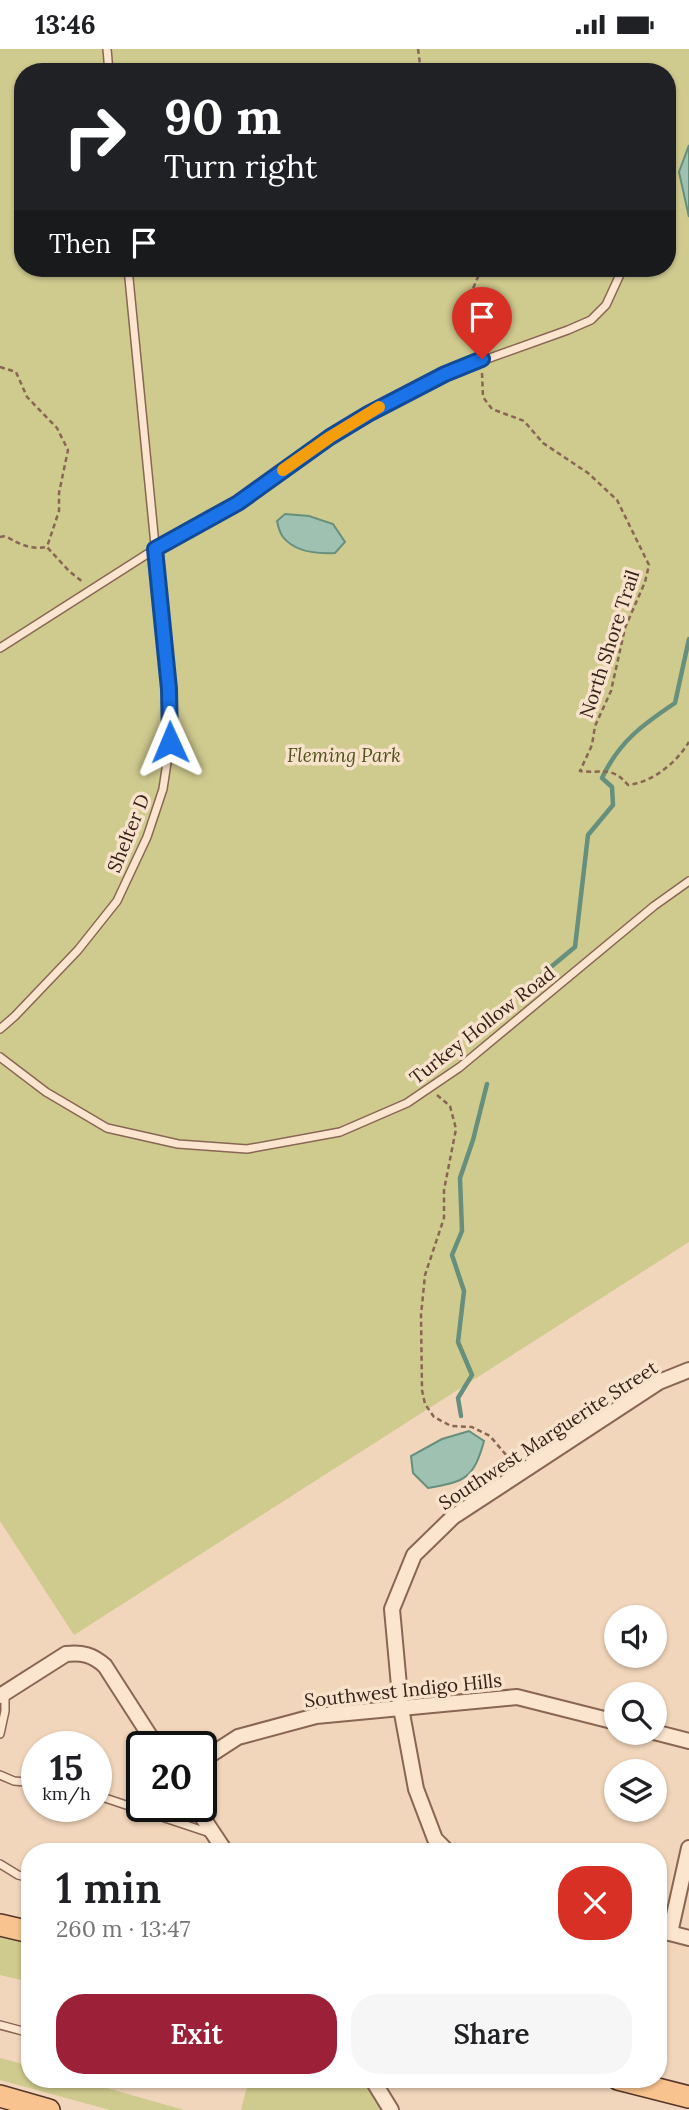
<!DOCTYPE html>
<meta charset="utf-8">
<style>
:root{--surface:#fff;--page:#f6f6f6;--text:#202124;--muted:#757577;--accent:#9c2038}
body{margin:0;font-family:Lora,serif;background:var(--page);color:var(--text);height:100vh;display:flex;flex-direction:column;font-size:26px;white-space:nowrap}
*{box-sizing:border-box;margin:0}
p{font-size:23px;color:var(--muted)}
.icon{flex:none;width:38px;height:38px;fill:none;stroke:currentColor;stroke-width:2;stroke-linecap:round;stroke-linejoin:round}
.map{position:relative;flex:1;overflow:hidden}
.sheet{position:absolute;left:21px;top:1794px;width:646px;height:245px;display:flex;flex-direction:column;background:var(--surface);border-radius:28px;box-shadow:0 2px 5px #0004}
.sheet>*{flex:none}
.guide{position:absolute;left:14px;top:14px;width:662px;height:214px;border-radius:28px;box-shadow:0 2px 5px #0004;background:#202124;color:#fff;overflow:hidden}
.tools{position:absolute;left:604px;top:1556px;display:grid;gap:14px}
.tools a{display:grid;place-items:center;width:63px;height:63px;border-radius:50%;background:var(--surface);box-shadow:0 2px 5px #0004;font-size:35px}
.speed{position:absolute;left:21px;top:1682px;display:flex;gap:14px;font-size:35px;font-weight:700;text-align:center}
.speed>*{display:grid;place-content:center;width:91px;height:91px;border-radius:50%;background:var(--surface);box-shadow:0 2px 5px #0004;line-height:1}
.speed small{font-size:18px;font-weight:400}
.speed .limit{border:4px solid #111;border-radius:10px;background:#fff;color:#111}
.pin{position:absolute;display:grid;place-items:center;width:60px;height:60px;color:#fff;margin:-72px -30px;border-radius:50% 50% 50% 0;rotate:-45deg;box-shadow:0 0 7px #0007}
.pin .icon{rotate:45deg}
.me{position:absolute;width:77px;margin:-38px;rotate:359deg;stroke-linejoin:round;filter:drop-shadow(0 0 5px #0008)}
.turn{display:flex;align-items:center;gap:24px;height:147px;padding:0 35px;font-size:32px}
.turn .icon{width:91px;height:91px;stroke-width:2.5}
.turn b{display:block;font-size:49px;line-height:60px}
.then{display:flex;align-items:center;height:66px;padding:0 35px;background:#0003;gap:14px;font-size:26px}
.round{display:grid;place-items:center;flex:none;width:74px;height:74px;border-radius:28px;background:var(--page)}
.overview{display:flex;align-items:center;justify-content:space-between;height:119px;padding:0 35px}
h1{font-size:42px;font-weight:600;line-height:52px}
.cta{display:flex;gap:14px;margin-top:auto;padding:14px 35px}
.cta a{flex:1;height:80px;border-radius:28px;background:var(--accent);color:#fff;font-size:28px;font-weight:600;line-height:80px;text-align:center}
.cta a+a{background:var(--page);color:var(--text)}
.status{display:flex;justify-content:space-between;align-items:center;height:49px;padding:0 35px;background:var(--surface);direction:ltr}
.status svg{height:19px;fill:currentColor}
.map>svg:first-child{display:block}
</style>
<div class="status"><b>13:46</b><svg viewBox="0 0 49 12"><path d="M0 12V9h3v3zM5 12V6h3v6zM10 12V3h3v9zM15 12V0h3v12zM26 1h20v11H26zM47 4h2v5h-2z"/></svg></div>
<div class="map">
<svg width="689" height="2061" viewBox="0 0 689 2061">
<rect width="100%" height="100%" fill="#f1d6bb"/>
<g fill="#cfca8e" fill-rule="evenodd">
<path d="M 0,0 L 689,0 L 689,1193 L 74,1586 L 0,1472 ZM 23,23 L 667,23 L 667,219 L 23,219 Z"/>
<path d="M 0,1887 L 30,1894 L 30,1933 L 0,1926 Z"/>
<path d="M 0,2009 L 30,2017 L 30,2030 L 75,2030 L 184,2061 L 110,2061 L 0,2031 Z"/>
<path d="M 249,2030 L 363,2030 L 382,2061 L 241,2061 Z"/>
</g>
<g fill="#9fc1b1" stroke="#678f7d" stroke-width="2">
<path d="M 689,96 L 689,168 L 679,123 Z"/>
<path d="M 285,465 L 309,467 L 333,475 L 345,493 L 335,504 C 318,505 295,503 283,488 C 280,484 278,477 277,472 Z"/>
<path d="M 469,1382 L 484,1392 C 474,1429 465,1433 428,1439 L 413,1424 L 411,1407 L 442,1390 Z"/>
</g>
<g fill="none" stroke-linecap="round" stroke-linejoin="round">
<g stroke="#678f7d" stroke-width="4.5">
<path d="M 505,956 L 575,898 L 588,786 L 613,756 L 612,738 L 602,729 C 619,693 642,676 675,654 L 689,590"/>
<path d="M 461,1367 L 458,1349 L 472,1326 L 458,1293 L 464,1242 L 452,1206 L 462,1182 L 460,1129 L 473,1091 L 487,1035"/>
</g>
<g stroke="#896654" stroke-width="10">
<g id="service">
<path d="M 107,0 L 109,23"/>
<path d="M 0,599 L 155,500 L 238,454 L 330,388 L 368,365 L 445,325 L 568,281 L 591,271 L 606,256 L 623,219"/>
<path d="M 0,980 L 15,967 L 78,901 L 117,852 L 147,788 L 163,740 L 170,693 L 169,640 L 128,219"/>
<path d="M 0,1008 L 46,1043 L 107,1079 L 178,1095 L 247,1100 L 340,1083 L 407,1054 L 460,1018 L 654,857 L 689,832"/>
<path d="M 0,1685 L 5,1662 L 5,1645"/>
<path d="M 0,1726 L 14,1732 L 37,1734"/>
<path d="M 96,1746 L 210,1784"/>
<path d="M 0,1815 L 18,1826 L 30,1829"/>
<path d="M 0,1976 L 30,1984"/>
</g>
</g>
<g stroke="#896654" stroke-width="18">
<g id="minor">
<path d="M 0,1647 L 66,1605 C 82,1603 93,1606 105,1617 L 157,1698"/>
<path d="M 654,1683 L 689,1692"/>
<path d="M 201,1712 L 238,1688 L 316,1667 L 517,1648 L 616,1673"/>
<path d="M 195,1757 L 225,1802"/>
<path d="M 447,1802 L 435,1790 L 416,1740 L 401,1659 L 392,1560 L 414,1506 L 453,1468 L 659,1333 L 689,1321"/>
<path d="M 658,1881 L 689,1889"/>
<path d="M 670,1884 L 689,1799"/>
<path d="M 372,2030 L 391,2061"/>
</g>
</g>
<g stroke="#563529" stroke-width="24">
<g id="primary">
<path d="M 0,1876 L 30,1883"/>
<path d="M 618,2030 L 689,2048"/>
<path d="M 0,2047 L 49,2061"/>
</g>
</g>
<g stroke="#896654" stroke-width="2.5" stroke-dasharray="5 3.5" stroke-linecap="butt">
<path d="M 418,0 L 421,23"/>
<path d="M 482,219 L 464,260 L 484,300"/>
<path d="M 0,318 L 16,323 L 27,348 L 57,379 L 68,401 L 59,444 L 59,462 L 47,498 L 69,522 L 84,534"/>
<path d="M 482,324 L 483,348 L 492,360 L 524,372 L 543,394 L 588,424 L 617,451 L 649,516 L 645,533 L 625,579 L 611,642 L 595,677 L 592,696 L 580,722 C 602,725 611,716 628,736 C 653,733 676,714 689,693"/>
<path d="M 0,488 L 5,487 C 20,495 30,501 47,498"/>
<path d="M 437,1046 L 450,1057 L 456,1080 L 444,1141 L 444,1169 L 425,1226 L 421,1266 L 422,1341 L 425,1355 L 434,1368 L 451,1377 L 472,1378 L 490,1387 L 512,1413"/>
</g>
<use href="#service" stroke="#fbe5ce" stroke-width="7"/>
<use href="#minor" stroke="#fbe5ce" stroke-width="14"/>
<use href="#primary" stroke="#f8c38e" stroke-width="21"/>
</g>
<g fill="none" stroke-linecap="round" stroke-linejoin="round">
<g stroke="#114b97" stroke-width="18">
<path id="route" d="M 170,693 L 169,640 L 155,500 L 238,454 L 330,388 L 368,365 L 445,325 L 482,310"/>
</g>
<use href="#route" stroke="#1a73e8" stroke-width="12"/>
<path stroke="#f59e0b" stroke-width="12" d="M 283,421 L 330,388 L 379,358"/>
</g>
<g text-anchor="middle" stroke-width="7" stroke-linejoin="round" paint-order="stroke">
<g font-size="19" fill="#37221a" stroke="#f8e2cb">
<text transform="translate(609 595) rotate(-72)" y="7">North Shore Trail</text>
<text transform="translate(128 784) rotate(-68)" y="7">Shelter D</text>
<text transform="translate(482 976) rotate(-38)" y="7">Turkey Hollow Road</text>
<text transform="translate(548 1386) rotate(-33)" y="7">Southwest Marguerite Street</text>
<text transform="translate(403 1641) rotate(-6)" y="7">Southwest Indigo Hills</text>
</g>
<g font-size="19" font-style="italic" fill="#51541f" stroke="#f8e2cb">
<text x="344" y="713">Fleming Park</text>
</g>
</g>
</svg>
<div class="tools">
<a><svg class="icon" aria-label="sound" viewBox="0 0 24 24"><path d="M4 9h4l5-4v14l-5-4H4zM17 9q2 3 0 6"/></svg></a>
<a><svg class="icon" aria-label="search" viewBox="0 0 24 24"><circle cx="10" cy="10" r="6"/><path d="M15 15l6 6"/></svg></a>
<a><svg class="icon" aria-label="layers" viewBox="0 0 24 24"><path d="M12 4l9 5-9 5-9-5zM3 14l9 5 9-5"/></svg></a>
</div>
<div class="speed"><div>15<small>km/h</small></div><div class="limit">20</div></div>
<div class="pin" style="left:482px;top:310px;background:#d93025"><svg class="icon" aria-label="arrive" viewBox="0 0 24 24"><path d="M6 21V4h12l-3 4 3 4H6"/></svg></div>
<svg class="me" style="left:170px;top:693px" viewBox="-20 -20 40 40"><path d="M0-17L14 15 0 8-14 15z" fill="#1a73e8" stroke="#fff" stroke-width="4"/></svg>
<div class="guide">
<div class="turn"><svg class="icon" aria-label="right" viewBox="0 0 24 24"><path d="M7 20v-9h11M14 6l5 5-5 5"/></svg><div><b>90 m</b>Turn right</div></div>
<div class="then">Then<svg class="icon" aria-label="arrive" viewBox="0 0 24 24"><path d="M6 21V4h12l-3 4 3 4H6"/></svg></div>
</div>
<section class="sheet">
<div class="overview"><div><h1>1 min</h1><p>260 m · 13:47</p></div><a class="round" style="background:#d93025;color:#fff"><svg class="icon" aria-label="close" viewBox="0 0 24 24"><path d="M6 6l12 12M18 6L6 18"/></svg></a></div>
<div class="cta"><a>Exit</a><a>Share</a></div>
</section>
</div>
